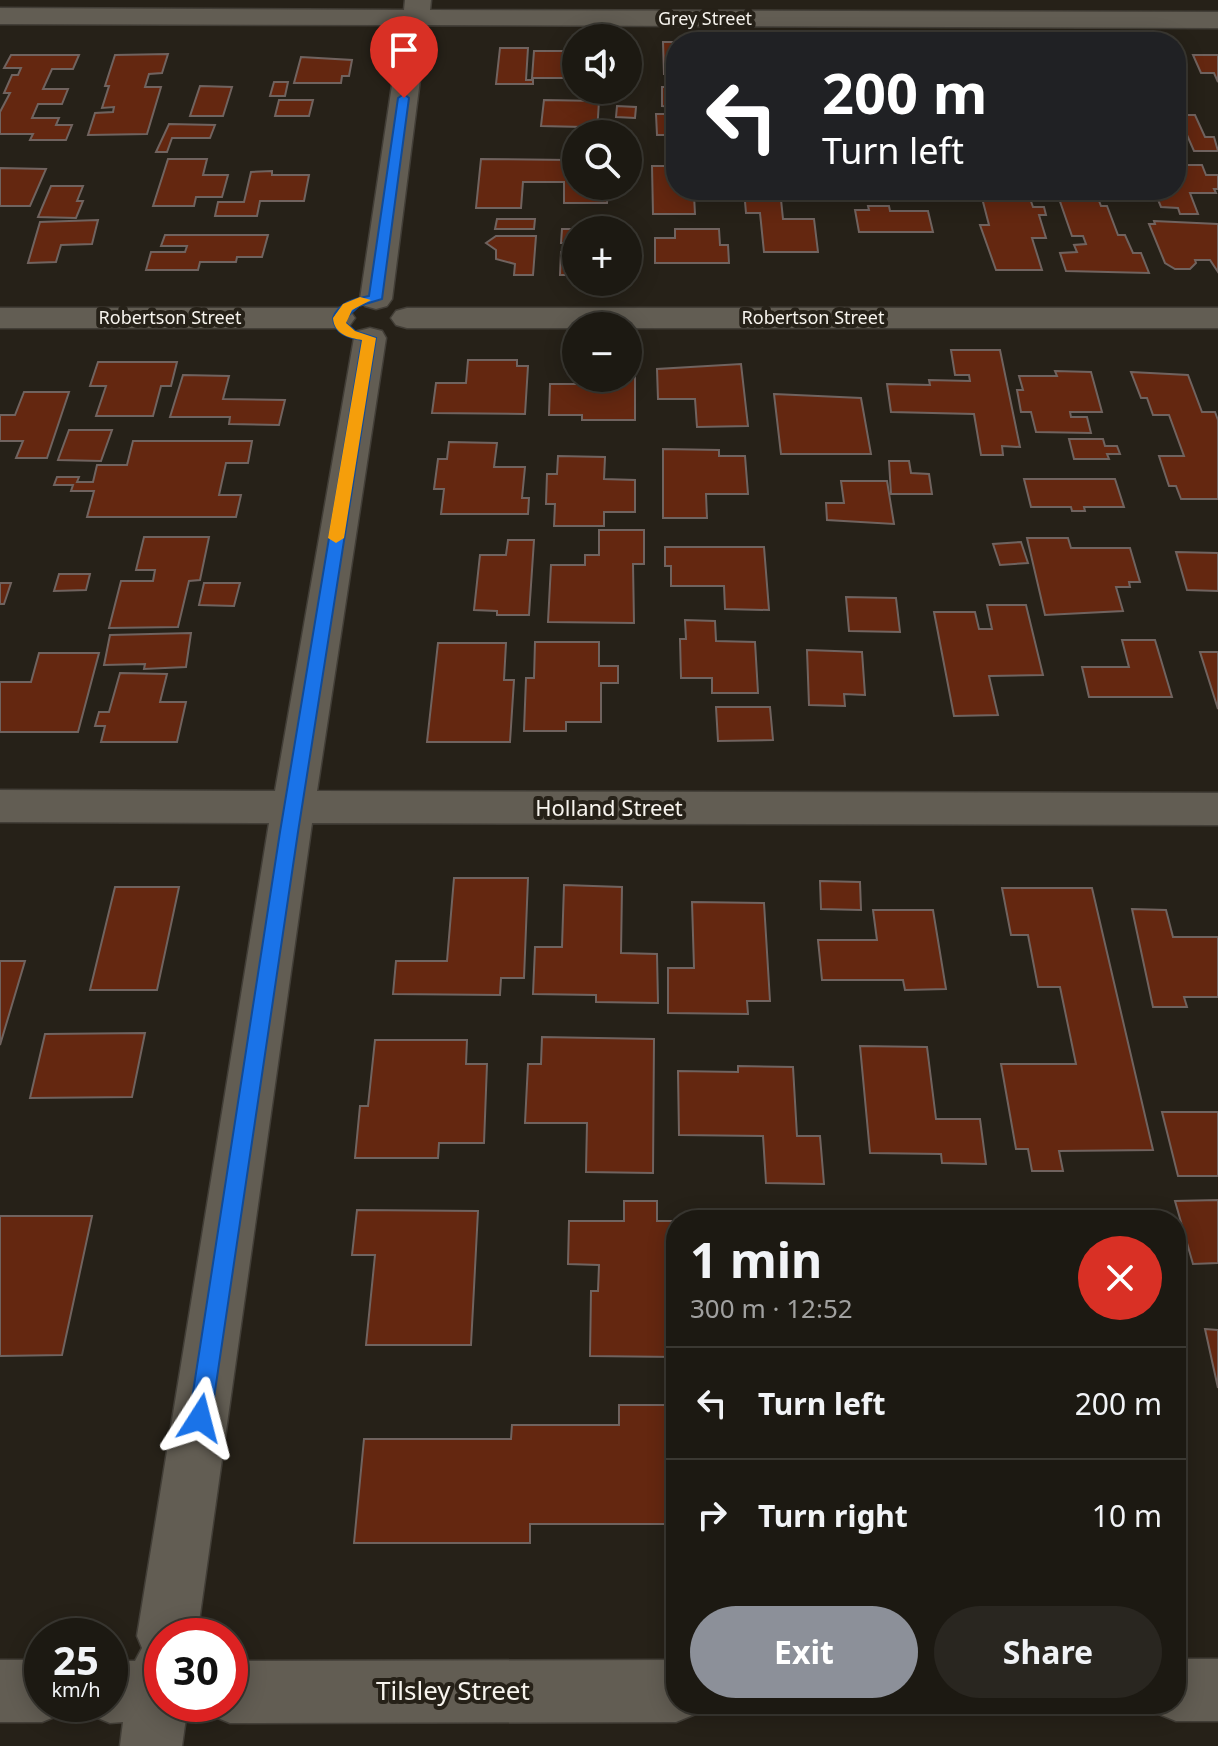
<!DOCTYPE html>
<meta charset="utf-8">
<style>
:root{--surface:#1c1912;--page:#292620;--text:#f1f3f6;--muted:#a0a09f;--line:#3a3832;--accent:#8c9099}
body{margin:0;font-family:"Noto Sans",sans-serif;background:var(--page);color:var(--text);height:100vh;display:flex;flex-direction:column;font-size:30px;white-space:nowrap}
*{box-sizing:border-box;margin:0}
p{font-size:26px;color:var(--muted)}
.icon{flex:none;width:44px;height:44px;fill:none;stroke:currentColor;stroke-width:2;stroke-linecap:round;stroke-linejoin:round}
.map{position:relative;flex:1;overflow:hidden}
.panel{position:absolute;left:666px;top:1210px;width:520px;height:504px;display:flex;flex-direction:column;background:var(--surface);border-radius:32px;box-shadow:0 4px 20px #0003,0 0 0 2px var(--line)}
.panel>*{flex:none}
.guide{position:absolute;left:666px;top:32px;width:520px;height:168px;border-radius:32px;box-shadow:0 4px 20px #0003,0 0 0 2px var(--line);background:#202124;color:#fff;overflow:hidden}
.controls{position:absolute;left:562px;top:24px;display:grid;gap:16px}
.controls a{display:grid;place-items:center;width:80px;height:80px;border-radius:50%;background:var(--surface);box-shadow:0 4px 20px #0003,0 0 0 2px var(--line);font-size:40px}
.speed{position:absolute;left:24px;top:1618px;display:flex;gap:16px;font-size:40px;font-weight:700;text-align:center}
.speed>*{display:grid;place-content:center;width:104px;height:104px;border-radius:50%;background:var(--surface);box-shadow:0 4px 20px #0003,0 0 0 2px var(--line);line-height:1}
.speed small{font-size:20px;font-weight:400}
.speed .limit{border:12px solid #d22;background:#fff;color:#111}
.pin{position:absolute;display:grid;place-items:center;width:68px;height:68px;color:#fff;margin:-82px -34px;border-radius:50% 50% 50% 0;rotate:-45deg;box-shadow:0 0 8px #0007}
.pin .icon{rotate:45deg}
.me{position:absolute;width:88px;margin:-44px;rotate:9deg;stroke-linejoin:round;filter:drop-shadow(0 0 6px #0008)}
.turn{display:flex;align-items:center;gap:28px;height:168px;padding:0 24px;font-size:36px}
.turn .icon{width:104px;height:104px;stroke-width:2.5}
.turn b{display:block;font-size:56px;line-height:68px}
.round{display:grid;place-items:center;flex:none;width:84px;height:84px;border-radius:42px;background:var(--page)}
.head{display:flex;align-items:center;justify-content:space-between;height:136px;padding:0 24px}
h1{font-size:48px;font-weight:700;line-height:60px}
.action{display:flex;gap:16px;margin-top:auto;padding:16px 24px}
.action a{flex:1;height:92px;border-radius:48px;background:var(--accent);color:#fff;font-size:32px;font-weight:700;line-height:92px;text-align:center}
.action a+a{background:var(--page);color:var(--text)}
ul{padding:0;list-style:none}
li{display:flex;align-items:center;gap:24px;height:112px;padding:0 24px;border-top:2px solid var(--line)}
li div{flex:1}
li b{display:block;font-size:30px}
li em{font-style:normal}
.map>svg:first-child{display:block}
</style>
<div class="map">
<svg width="1218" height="1746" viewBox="0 0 1218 1746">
<rect width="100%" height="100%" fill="#262118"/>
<g fill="#642710" stroke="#70635f" stroke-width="2">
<path d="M 663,42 L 680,42 L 676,42 L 676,74 L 664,74 Z"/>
<path d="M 574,47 L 576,78 L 532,78 L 534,51 L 572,51 Z"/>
<path d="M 500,48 L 528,48 L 526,80 L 533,80 L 533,84 L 496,84 Z"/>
<path d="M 168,54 L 162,73 L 149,74 L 145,87 L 161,87 L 147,134 L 88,135 L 95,113 L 113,112 L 114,107 L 102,108 L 109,86 L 105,86 L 115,55 Z"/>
<path d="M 11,55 L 79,55 L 73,69 L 52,69 L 43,89 L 68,89 L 62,104 L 38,104 L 32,118 L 59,118 L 56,125 L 72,125 L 66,140 L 30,140 L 33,134 L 0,134 L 0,112 L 10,93 L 4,93 L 12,75 L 18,75 L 21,68 L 4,68 Z"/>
<path d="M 1193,55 L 1218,55 L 1218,82 L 1214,73 L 1201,73 Z"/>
<path d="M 301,57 L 352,60 L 349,76 L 342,76 L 341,83 L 294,83 Z"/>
<path d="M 274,82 L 288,82 L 285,96 L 270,96 Z"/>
<path d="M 200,86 L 232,87 L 223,116 L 190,116 Z"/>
<path d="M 662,87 L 676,87 L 676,107 L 662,106 Z"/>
<path d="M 279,100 L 313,100 L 309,116 L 275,116 Z"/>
<path d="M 544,100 L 599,101 L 597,133 L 613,134 L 582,134 L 583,127 L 541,126 Z"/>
<path d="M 617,106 L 636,107 L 635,118 L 616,117 Z"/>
<path d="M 656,114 L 676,114 L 676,135 L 657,135 Z"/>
<path d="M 1176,115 L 1195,115 L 1205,137 L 1214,137 L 1218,151 L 1194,151 L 1187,135 L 1176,135 Z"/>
<path d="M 169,124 L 215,125 L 210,138 L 172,138 L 167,152 L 156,152 Z"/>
<path d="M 570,153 L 576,153 L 576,186 L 608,186 L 607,203 L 564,203 L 564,182 L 523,182 L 521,208 L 476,208 L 481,159 L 570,160 Z"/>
<path d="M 168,159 L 207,159 L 203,175 L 228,175 L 222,197 L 196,197 L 194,206 L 153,206 Z"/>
<path d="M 1176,165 L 1202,165 L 1206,175 L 1218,175 L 1218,189 L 1214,189 L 1216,193 L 1190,193 L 1198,214 L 1180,214 L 1178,208 L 1161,207 L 1154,190 L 1176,190 Z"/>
<path d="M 652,166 L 676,166 L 676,190 L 734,190 L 734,195 L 694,195 L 695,214 L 653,214 Z"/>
<path d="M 0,168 L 46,169 L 30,206 L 0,206 Z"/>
<path d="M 272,171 L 272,175 L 309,175 L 304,201 L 260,201 L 257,216 L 215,216 L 218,202 L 244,202 L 251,172 Z"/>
<path d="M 51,186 L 83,186 L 77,201 L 83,201 L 76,218 L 38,217 Z"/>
<path d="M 744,190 L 780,190 L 783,219 L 814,219 L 818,252 L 764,252 L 760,213 L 746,213 Z"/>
<path d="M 906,190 L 944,190 L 945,196 L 907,197 Z"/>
<path d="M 955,190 L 1027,190 L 1033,207 L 1044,207 L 1046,215 L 1039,215 L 1046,238 L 1032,238 L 1042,270 L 996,270 L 980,225 L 989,225 L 982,198 L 962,198 L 961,193 L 956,193 Z"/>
<path d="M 1056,190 L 1133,190 L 1134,192 L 1096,193 L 1101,206 L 1107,206 L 1118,235 L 1125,235 L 1133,253 L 1141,253 L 1149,273 L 1066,271 L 1060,253 L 1077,252 L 1074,245 L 1086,244 L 1083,236 L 1072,236 Z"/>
<path d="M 868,206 L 889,206 L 890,211 L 928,211 L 933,232 L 859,232 L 855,210 L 869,210 Z"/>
<path d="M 497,219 L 535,219 L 534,229 L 495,229 Z"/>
<path d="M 98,220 L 92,244 L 61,245 L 56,262 L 28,263 L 40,222 Z"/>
<path d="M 1154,221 L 1218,224 L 1218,272 L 1210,260 L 1195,260 L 1196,263 L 1190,269 L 1175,269 L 1165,263 L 1149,224 L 1155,224 Z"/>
<path d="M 607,224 L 622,225 L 622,230 L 576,230 L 576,275 L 560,275 L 561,252 L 572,252 L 573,243 L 561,243 L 562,229 L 607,229 Z"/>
<path d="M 675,229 L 719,229 L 720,245 L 728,245 L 729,263 L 655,263 L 655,238 L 675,238 Z"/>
<path d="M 165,235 L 268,235 L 262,257 L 237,257 L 236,262 L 200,262 L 198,270 L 146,270 L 151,252 L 185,252 L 187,246 L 161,246 Z"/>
<path d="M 496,236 L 536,236 L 533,275 L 514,275 L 515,264 L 496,259 L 496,250 L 486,243 Z"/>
<path d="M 951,350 L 1000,350 L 1020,447 L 1002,446 L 1003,455 L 981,455 L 974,414 L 891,412 L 887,384 L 930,385 L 929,380 L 970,381 L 969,375 L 955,375 Z"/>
<path d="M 468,360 L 517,360 L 517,366 L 528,366 L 525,414 L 432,413 L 436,383 L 466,383 Z"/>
<path d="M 628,360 L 635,360 L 635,420 L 582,420 L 582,415 L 549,415 L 550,384 L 588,384 L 589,378 L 628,378 Z"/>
<path d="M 98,362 L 177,362 L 171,386 L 161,386 L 153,416 L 96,416 L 106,386 L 90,386 Z"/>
<path d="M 741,364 L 748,426 L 697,427 L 695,399 L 658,399 L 657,369 Z"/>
<path d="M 1055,371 L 1091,372 L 1102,412 L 1070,412 L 1071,417 L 1087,417 L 1091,433 L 1036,432 L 1031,412 L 1021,412 L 1017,390 L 1023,390 L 1019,376 L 1057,376 Z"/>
<path d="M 1131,372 L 1188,375 L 1202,412 L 1215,412 L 1218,420 L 1218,499 L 1181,499 L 1176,486 L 1169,486 L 1159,456 L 1184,456 L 1169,415 L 1153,415 L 1147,398 L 1141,398 Z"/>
<path d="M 183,375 L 229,376 L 223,399 L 285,400 L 279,425 L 229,424 L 230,417 L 170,417 Z"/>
<path d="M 24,392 L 69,392 L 47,458 L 16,458 L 23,441 L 0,441 L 0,415 L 15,415 Z"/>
<path d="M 774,394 L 861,398 L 871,454 L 781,454 Z"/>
<path d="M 69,430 L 112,430 L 101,461 L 58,460 Z"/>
<path d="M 1069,439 L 1103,439 L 1105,446 L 1117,446 L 1120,454 L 1107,454 L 1109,459 L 1074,459 Z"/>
<path d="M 133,441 L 252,441 L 248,463 L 226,463 L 219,495 L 241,495 L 236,517 L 87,517 L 94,491 L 71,491 L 73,485 L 54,485 L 57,477 L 79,477 L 77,482 L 93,482 L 97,465 L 127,465 Z"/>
<path d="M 449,442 L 497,443 L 494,467 L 525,467 L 522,498 L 529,498 L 528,514 L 441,514 L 444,489 L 434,489 L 438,459 L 447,459 Z"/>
<path d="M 663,449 L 719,450 L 719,456 L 745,456 L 748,494 L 706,494 L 707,518 L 663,518 Z"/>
<path d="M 558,456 L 605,457 L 604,479 L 635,480 L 635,512 L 604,512 L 604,526 L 554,526 L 555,504 L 546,504 L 547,474 L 557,474 Z"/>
<path d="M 889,461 L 909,461 L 911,473 L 929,474 L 932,494 L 891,494 Z"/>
<path d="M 1024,479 L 1115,479 L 1124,507 L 1084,507 L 1085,511 L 1072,511 L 1071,507 L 1031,507 Z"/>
<path d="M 841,481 L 887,481 L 894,524 L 827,520 L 826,503 L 844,503 Z"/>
<path d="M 599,530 L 644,530 L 644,564 L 633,564 L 634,623 L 548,622 L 551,565 L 585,565 L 585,555 L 599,555 Z"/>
<path d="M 144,537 L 209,537 L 200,580 L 189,581 L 178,627 L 109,628 L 121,581 L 153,581 L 155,570 L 136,570 Z"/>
<path d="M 1027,538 L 1068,538 L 1071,548 L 1130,548 L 1140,582 L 1129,582 L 1130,587 L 1116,587 L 1123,611 L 1045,615 Z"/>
<path d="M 508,540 L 534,540 L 529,615 L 497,615 L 497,611 L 474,610 L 480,555 L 506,555 Z"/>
<path d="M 1021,542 L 1028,563 L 1000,565 L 993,544 Z"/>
<path d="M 665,547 L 764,547 L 769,610 L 725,609 L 724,586 L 671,586 L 671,566 L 665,566 Z"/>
<path d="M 1176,552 L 1218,553 L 1218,591 L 1187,590 Z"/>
<path d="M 59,574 L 90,574 L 86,590 L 54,591 Z"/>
<path d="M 0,583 L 11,583 L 4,604 L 0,604 Z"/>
<path d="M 204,583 L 240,583 L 234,606 L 199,605 Z"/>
<path d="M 846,597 L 896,598 L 900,632 L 849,631 Z"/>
<path d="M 987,605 L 1026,605 L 1043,675 L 989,676 L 998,715 L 954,716 L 934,612 L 975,612 L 979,629 L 992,629 Z"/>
<path d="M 685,620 L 715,621 L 716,641 L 755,642 L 758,693 L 712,693 L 712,678 L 681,678 L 680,639 L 686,639 Z"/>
<path d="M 191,633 L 186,667 L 144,669 L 145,664 L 104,665 L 110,635 Z"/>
<path d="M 1122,640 L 1155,640 L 1172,697 L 1089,697 L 1082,667 L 1129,667 Z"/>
<path d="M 535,642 L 599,642 L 599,666 L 618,666 L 618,683 L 601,683 L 601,722 L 566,722 L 566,731 L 524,731 L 526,678 L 534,678 Z"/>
<path d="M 438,643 L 506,643 L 504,680 L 514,680 L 510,742 L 427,742 Z"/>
<path d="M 807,650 L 862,652 L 865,695 L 844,694 L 845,706 L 809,705 Z"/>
<path d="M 1200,652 L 1218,652 L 1218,709 Z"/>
<path d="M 39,653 L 99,653 L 78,732 L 0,732 L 0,682 L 31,682 Z"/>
<path d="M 120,673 L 167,674 L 160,702 L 186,702 L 177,742 L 101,742 L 105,726 L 95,726 L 99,712 L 109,712 Z"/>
<path d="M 716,707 L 770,707 L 773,740 L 718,741 Z"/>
<path d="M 454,878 L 528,878 L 524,978 L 501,978 L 500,995 L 393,994 L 396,961 L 447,961 Z"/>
<path d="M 820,881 L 860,882 L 861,910 L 821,909 Z"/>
<path d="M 564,885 L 622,887 L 621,953 L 657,954 L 658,1003 L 596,1002 L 596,995 L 533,994 L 535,947 L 562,947 Z"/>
<path d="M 115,887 L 179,887 L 157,990 L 90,990 Z"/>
<path d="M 1002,888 L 1092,888 L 1153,1150 L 1059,1151 L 1063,1171 L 1032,1171 L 1028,1149 L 1016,1149 L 1001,1064 L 1076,1064 L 1060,987 L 1038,987 L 1028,935 L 1011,935 Z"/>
<path d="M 692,902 L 764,903 L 770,1001 L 747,1001 L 748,1014 L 668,1013 L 668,968 L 694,968 Z"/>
<path d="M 1132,909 L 1166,910 L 1173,937 L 1218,937 L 1218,997 L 1184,997 L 1187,1007 L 1153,1007 Z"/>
<path d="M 873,910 L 933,910 L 946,989 L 905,990 L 903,980 L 822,980 L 818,940 L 877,940 Z"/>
<path d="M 0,961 L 25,961 L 0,1045 Z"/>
<path d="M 145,1033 L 132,1097 L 30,1098 L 45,1034 Z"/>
<path d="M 542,1037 L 654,1039 L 653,1173 L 586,1172 L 587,1123 L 525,1123 L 528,1064 L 541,1064 Z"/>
<path d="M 375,1040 L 467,1040 L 466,1064 L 487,1064 L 484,1143 L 439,1143 L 438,1158 L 355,1158 L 360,1106 L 368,1106 Z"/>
<path d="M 860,1046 L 927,1047 L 936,1119 L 980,1119 L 986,1164 L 942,1163 L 941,1154 L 870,1153 Z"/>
<path d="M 738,1066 L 793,1067 L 797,1136 L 820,1136 L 824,1184 L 766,1183 L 763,1136 L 679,1135 L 678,1071 L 738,1072 Z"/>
<path d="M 1162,1112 L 1218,1112 L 1218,1176 L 1178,1176 Z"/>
<path d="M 1218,1200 L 1218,1263 L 1193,1264 L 1175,1201 Z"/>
<path d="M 624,1201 L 657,1201 L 657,1221 L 676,1221 L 676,1357 L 590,1356 L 591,1291 L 598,1291 L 599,1265 L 568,1264 L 569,1221 L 624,1221 Z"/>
<path d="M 357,1210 L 478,1211 L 471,1345 L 366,1345 L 375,1255 L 352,1255 Z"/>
<path d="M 0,1216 L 92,1216 L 62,1355 L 0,1356 Z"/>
<path d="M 1205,1329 L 1218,1330 L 1218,1388 Z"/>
<path d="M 619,1405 L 676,1405 L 676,1524 L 530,1524 L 530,1543 L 354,1543 L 364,1439 L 511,1439 L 512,1425 L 619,1425 Z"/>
</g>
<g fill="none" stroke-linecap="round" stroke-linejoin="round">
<g stroke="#423e37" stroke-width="3">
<g id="street">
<path d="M 405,0 L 431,0 L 430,10 L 1218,12 L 1218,28 L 427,25 L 392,299 L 387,306 L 376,309 L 365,306 L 360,299 L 401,25 L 0,24 L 0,8 L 404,10 Z"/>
<path d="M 0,308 L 339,308 L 350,311 L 355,318 L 350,325 L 339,328 L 0,328 Z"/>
<path d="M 407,308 L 1218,308 L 1218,328 L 407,328 L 396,325 L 391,318 L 396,311 Z"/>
<path d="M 370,328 L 382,331 L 386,338 L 317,791 L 1218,793 L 1218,825 L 312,823 L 197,1636 L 162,1636 L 162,1704 L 188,1704 L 182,1746 L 120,1746 L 123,1722 L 110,1723 L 88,1714 L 84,1704 L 110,1704 L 110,1661 L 135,1661 L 142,1648 L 137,1636 L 269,823 L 0,822 L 0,790 L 275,791 L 354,338 L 358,331 Z"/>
<path d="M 1176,1659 L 1218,1659 L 1218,1721 L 1176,1721 L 1154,1712 L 1151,1704 L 1176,1704 Z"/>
<path d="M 0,1660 L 42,1660 L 42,1704 L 67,1704 L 64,1713 L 42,1722 L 0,1722 Z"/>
<path d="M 676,1660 L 676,1704 L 701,1704 L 698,1713 L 676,1722 L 230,1723 L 208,1714 L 204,1704 L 230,1704 L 230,1661 Z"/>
</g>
</g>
<use href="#street" fill="#625d53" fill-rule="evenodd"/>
</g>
<path fill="#1a73e8" stroke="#114b97" stroke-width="2" d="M 404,94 L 409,98 L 382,299 L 359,306 L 346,318 L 346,323 L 355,331 L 376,338 L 298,832 L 211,1418 L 208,1426 L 200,1429 L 192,1426 L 189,1418 L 280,832 L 362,340 C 349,338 334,334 333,318 C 339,302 354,299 369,296 L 398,98 Z"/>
<path fill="#f59e0b" d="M 360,297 L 371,300 L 352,310 L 346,323 L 355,331 L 376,338 L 344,538 L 336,543 L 328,538 L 362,340 C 349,338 334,334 333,318 L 343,304 Z"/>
<g text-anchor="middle" stroke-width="8" stroke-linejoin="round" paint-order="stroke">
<g font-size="18" fill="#f7f4ee" stroke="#262118">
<text x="705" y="25">Grey Street</text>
<text x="170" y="324">Robertson Street</text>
<text x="813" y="324">Robertson Street</text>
</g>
<g font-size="22" fill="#f7f4ee" stroke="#262118">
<text x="609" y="816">Holland Street</text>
</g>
<g font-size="26" fill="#f7f4ee" stroke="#262118">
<text x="453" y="1700">Tilsley Street</text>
</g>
</g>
</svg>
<div class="controls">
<a><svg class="icon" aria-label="sound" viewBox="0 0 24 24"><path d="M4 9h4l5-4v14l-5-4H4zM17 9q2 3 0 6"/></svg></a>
<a><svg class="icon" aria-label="search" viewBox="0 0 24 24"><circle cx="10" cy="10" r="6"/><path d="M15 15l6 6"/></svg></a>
<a>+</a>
<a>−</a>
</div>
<div class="speed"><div>25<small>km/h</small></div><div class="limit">30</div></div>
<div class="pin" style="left:404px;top:98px;background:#d93025"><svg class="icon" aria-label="arrive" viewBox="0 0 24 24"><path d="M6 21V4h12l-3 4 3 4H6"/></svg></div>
<svg class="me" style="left:200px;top:1418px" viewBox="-20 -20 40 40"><path d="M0-17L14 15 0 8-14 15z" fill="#1a73e8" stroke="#fff" stroke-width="4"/></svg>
<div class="guide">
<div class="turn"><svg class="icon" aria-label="left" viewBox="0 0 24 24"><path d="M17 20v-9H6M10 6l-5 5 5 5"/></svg><div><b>200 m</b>Turn left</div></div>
</div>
<section class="panel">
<div class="head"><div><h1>1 min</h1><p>300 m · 12:52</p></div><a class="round" style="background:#d93025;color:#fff"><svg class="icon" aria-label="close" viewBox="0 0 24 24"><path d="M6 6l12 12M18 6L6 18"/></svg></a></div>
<ul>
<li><svg class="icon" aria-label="left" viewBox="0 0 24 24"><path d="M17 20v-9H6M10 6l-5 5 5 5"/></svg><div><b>Turn left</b></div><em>200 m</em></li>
<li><svg class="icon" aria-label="right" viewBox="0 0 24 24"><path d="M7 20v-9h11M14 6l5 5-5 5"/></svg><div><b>Turn right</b></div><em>10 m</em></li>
</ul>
<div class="action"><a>Exit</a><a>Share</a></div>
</section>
</div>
